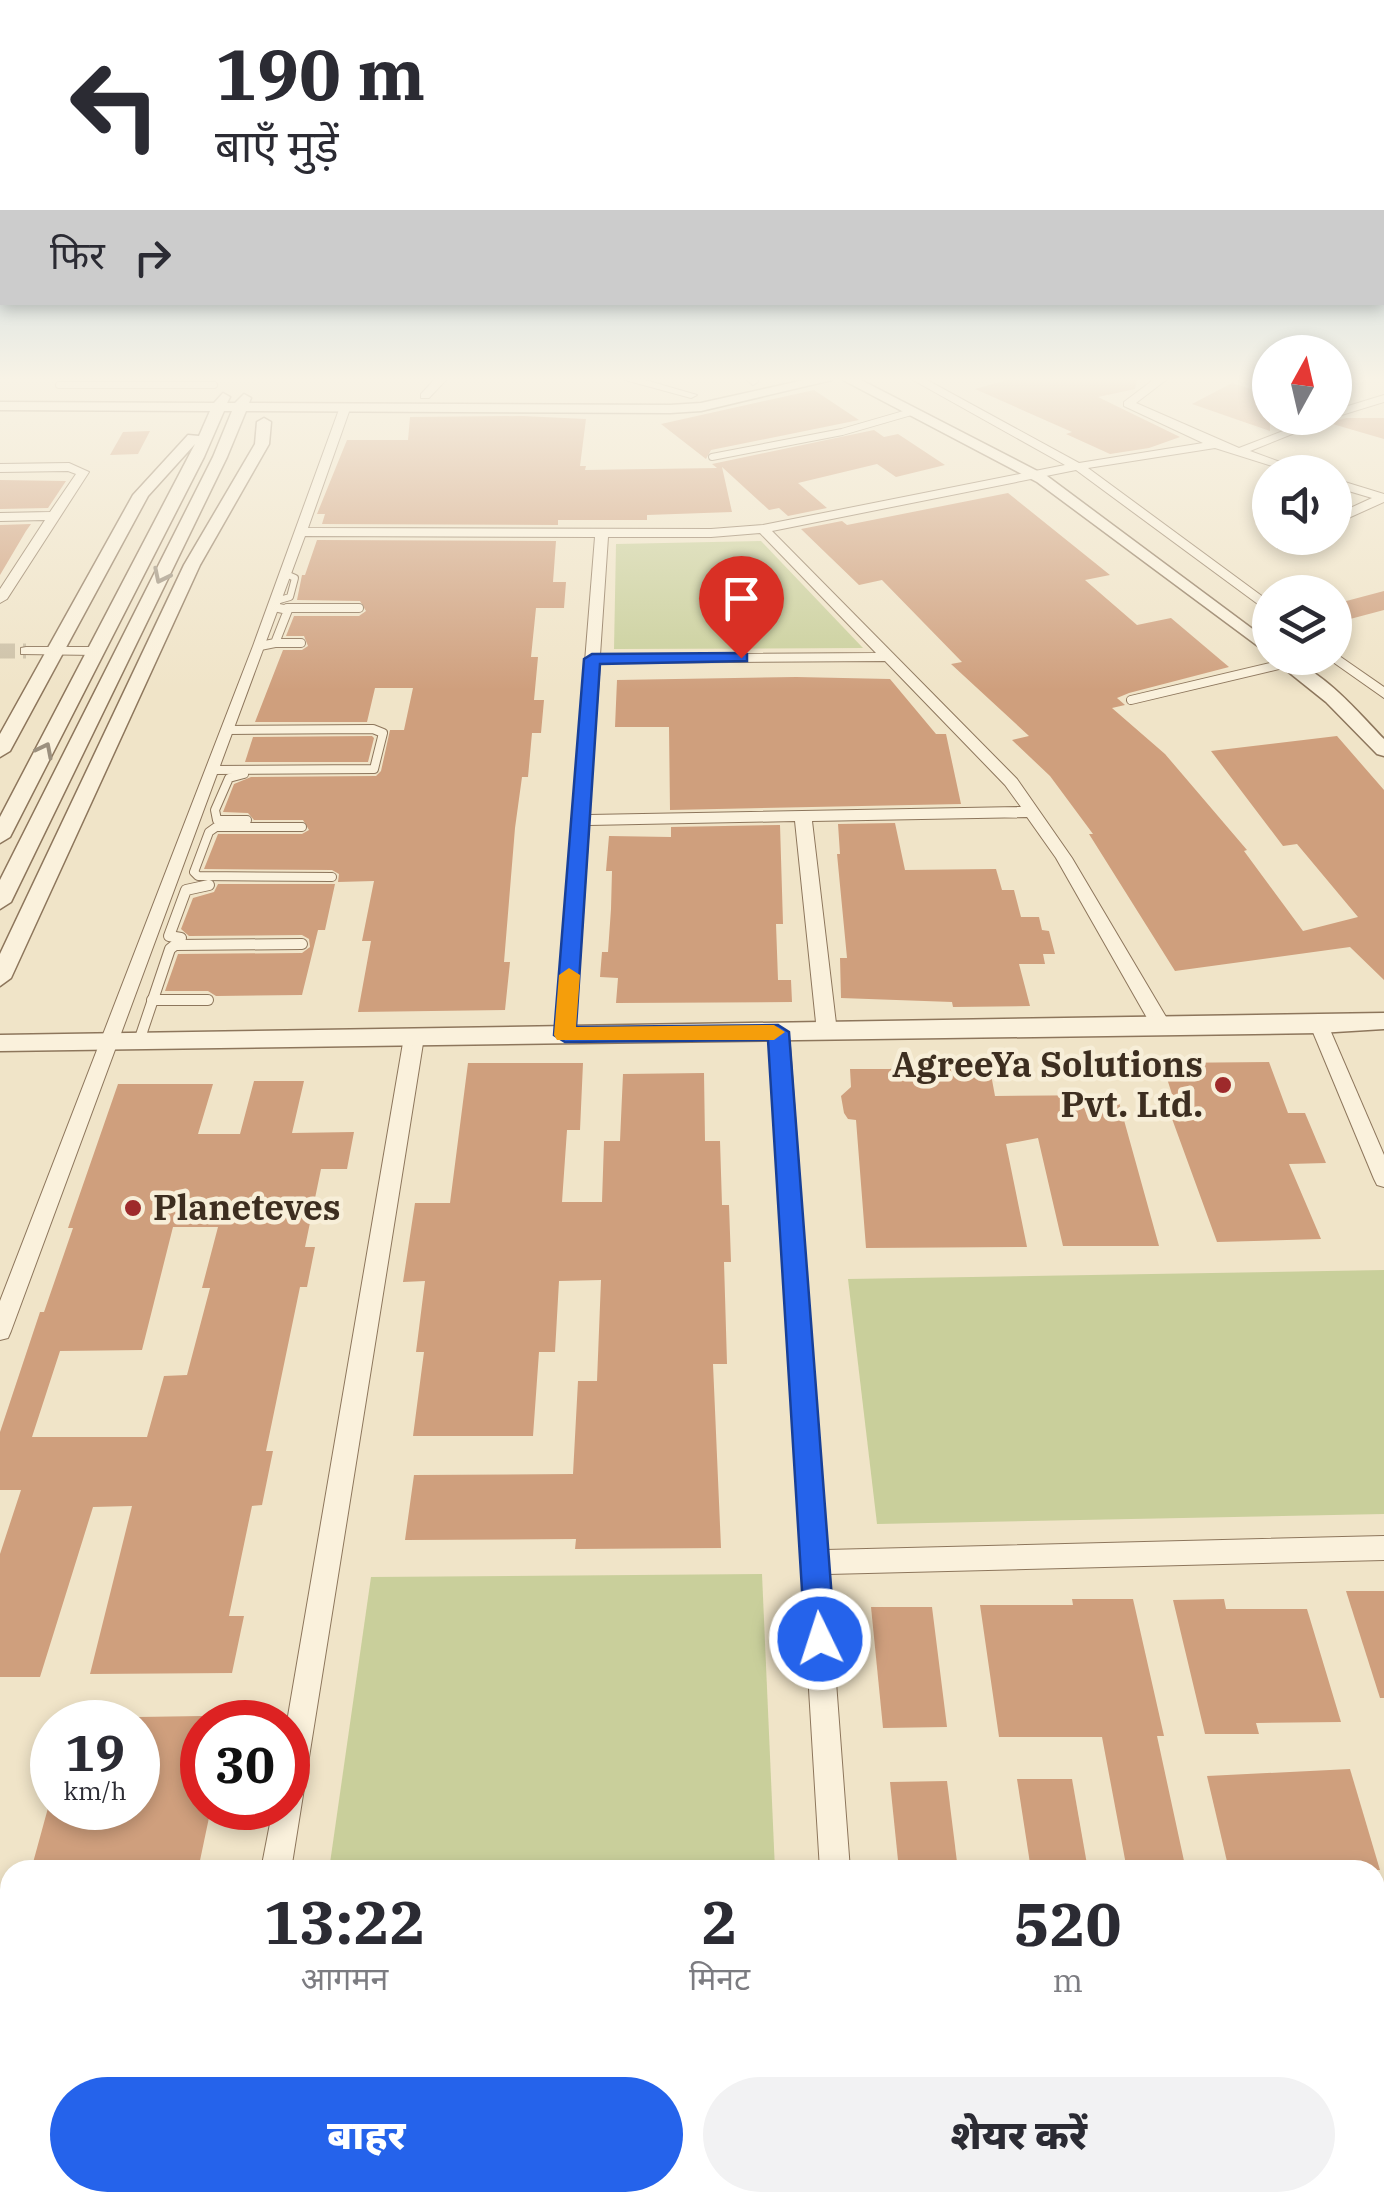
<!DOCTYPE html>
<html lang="hi">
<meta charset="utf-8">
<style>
:root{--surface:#fff;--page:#f2f2f3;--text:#2b2b33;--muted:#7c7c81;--accent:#2563eb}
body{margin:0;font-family:"IBM Plex Serif","Noto Sans Devanagari",serif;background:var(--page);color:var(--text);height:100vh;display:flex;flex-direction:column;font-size:38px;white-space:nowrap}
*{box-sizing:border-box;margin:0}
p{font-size:32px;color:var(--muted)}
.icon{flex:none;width:55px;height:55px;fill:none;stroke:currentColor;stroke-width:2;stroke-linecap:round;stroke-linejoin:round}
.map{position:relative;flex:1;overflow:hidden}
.side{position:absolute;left:0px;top:1860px;width:1385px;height:352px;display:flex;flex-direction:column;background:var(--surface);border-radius:30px 30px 0 0;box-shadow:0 5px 15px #0003}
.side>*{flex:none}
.banner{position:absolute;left:0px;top:0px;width:1385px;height:305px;box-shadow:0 5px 15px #0003;background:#fff;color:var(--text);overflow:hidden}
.needle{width:65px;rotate:8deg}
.tools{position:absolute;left:1252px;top:335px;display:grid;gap:20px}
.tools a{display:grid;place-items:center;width:100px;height:100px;border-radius:50%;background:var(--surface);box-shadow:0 5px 15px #0003;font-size:50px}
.speed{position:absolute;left:30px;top:1700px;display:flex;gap:20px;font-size:50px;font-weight:700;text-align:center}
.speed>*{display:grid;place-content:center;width:130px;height:130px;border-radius:50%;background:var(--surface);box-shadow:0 5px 15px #0003;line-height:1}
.speed small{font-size:25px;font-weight:400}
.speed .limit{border:15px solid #d22;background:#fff;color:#111}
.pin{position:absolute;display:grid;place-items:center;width:85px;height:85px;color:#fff;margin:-102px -42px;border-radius:50% 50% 50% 0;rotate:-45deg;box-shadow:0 0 10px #0007}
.pin .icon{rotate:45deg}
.me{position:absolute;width:110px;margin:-55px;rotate:356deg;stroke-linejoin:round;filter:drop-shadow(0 0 8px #0008)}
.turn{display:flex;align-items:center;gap:35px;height:210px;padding:0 50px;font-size:45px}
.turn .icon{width:130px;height:130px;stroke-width:2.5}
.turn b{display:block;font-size:70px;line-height:85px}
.then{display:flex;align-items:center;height:95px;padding:0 50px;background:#0003;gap:20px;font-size:38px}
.eta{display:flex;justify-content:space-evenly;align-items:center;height:170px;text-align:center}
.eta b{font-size:60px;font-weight:800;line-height:70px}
.action{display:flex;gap:20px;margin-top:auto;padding:20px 50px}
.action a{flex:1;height:115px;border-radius:60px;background:var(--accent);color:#fff;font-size:40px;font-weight:800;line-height:115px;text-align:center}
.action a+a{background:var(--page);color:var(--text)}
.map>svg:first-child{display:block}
</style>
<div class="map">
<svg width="1384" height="2212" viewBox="0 0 1384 2212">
<rect width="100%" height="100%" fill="#f0e4c8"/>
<g fill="#c9cf9b">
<path d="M 761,541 L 863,648 L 614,649 L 616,544 Z"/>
<path d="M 1384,1270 L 1384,1514 L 877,1524 L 848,1279 Z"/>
<path d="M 762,1574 L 775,1870 L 329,1870 L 371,1577 Z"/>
<path d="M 1375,2081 L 1384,2081 L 1384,2212 L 1375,2183 Z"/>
</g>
<g fill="#cf9f7d" fill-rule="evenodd">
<path d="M 1007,380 L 1137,380 L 1135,389 L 1098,397 L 1180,437 L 1149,448 L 1110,454 L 1066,434 L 1072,432 L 975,389 Z"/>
<path d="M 1232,383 L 1270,395 L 1270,431 L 1192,404 Z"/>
<path d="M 814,390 L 859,420 L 711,450 L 706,459 L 661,424 Z"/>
<path d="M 522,416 L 586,419 L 580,466 L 586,466 L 585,470 L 717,468 L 712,464 L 874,430 L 884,437 L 898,434 L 945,465 L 896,477 L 877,464 L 798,483 L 827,508 L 788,516 L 779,508 L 769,510 L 722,467 L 732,512 L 647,515 L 647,520 L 558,520 L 558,525 L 322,524 L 325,514 L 317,514 L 347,440 L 408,440 L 410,417 Z"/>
<path d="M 1346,418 L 1384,418 L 1384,439 L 1329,423 Z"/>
<path d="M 150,431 L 138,454 L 110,455 L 123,432 Z"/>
<path d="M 0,480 L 66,481 L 48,508 L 0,509 Z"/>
<path d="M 1008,493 L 1110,575 L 1085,580 L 1137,625 L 1171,618 L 1229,667 L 1129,693 L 1117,698 L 1125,705 L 1112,708 L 1165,754 L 1247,850 L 1244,851 L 1303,931 L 1358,917 L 1297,844 L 1283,846 L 1211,751 L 1337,736 L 1384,790 L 1384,980 L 1350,947 L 1175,971 L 1089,834 L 1093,834 L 1050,776 L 1012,740 L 1029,736 L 951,664 L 962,662 L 882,580 L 859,585 L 801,529 L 842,521 L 847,525 Z"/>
<path d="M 31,524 L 26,531 L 0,575 L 0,525 Z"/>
<path d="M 317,540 L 556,541 L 553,582 L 566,582 L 564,608 L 536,608 L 531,657 L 538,657 L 534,700 L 544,700 L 541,733 L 532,733 L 528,777 L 522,777 L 515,828 L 504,962 L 510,962 L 505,1010 L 358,1012 L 371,941 L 362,941 L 374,881 L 338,882 L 339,874 L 332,870 L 204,869 L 218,834 L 302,834 L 309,830 L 303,820 L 254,820 L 248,813 L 223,812 L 234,784 L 251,777 L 376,776 L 381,771 L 390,730 L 404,730 L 413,688 L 375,688 L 367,722 L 255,722 L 283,650 L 302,650 L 308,646 L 304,636 L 286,636 L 294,616 L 359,616 L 366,611 L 360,601 L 297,600 L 302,575 L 305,575 Z"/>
<path d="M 1384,591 L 1384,610 L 1335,623 L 1335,604 Z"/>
<path d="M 796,677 L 890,679 L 936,734 L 946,734 L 961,804 L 670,810 L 669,727 L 615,727 L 617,680 Z"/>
<path d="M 253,737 L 372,736 L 374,738 L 368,762 L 245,762 Z"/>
<path d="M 895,823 L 905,870 L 996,869 L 1002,890 L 1014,890 L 1021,917 L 1039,917 L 1042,930 L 1049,931 L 1055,954 L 1043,954 L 1045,964 L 1019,964 L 1030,1006 L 953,1007 L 952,1002 L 841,998 L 840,958 L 847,958 L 837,854 L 840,854 L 838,824 Z"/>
<path d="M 780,825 L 783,924 L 776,924 L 778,980 L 791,980 L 792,1002 L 616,1003 L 618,978 L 600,977 L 602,952 L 608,952 L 611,909 L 612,871 L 606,871 L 609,836 L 671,837 L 671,827 Z"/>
<path d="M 218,884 L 335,884 L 325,930 L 318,930 L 302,995 L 216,996 L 208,991 L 165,991 L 178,954 L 302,953 L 310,947 L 309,939 L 302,935 L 189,936 L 181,929 L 193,898 L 214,892 Z"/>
<path d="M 1269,1062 L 1288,1113 L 1305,1113 L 1326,1163 L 1289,1164 L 1321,1239 L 1217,1242 L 1171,1116 L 1179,1116 L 1162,1063 Z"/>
<path d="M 468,1063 L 583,1063 L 580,1130 L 567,1130 L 562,1202 L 602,1202 L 604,1141 L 620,1141 L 623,1074 L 704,1073 L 705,1141 L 720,1141 L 722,1205 L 729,1205 L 731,1262 L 724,1262 L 727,1364 L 713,1364 L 721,1548 L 575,1549 L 576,1539 L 405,1540 L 414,1475 L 573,1474 L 578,1381 L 597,1381 L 601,1280 L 559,1281 L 555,1352 L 539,1352 L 533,1436 L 413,1436 L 424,1352 L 416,1352 L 425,1281 L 403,1282 L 415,1203 L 450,1203 Z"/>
<path d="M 916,1063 L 990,1069 L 995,1096 L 1117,1095 L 1159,1246 L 1063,1246 L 1038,1138 L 1006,1144 L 1027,1247 L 866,1248 L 856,1120 L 848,1119 L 844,1113 L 841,1096 L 851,1087 L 850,1069 L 890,1069 Z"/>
<path d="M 254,1081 L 304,1081 L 292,1133 L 354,1132 L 347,1169 L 321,1169 L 305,1247 L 315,1247 L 307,1287 L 300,1287 L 266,1451 L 273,1451 L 262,1505 L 252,1506 L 229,1616 L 244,1616 L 232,1673 L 90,1674 L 132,1506 L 93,1507 L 40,1677 L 0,1677 L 0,1554 L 21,1490 L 0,1490 L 0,1432 L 40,1312 L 44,1312 L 73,1228 L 68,1228 L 118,1084 L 213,1084 L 198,1134 L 240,1134 ZM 173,1227 L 218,1227 L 202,1288 L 210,1288 L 187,1375 L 164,1376 L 147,1437 L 32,1437 L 60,1351 L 142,1350 Z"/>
<path d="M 1346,1591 L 1384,1591 L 1384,1698 L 1380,1698 Z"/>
<path d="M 1072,1599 L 1133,1599 L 1164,1736 L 1157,1736 L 1186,1870 L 1127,1870 L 1102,1737 L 999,1737 L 980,1605 L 1073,1605 Z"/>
<path d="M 1224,1599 L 1226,1609 L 1307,1609 L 1341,1722 L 1256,1723 L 1259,1734 L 1205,1734 L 1173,1600 Z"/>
<path d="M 871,1607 L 932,1607 L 947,1727 L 883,1728 Z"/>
<path d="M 202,1716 L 202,1808 L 211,1808 L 198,1870 L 31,1870 L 48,1808 L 138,1808 L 138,1717 Z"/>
<path d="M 1350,1769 L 1380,1870 L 1229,1870 L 1207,1776 Z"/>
<path d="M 1017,1779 L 1072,1779 L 1088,1870 L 1031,1870 Z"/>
<path d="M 947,1781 L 958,1870 L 899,1870 L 890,1782 Z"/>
</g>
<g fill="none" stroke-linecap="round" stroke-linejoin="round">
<path stroke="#ccc0a6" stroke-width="15" stroke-dasharray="15 8" stroke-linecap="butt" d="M 0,651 L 26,651"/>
<g stroke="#8d765c" stroke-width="8">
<g id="service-far2">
<path d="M 59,385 L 214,385"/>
<path d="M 712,457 L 842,432 L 911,412"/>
<path d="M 276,601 L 290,597 L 295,578 L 286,574"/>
</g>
</g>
<g stroke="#8d765c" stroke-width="10">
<g id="service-far1">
<path d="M 287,608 L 359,608"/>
<path d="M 275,643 L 301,643"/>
<path d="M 260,646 L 275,643 L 288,610 L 274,607"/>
<path d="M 1131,700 L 1287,663"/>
<path d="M 212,770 L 374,769 L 383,733 L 373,729 L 227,730"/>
<path d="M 244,774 L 229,778 L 215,810 L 217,820 L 247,820"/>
<path d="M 302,827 L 216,827 L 209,832 L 194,872 L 198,876 L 332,877"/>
</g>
</g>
<g stroke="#8d765c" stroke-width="12">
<g id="service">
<path d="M 181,938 L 169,936 L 186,890 L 209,885"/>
<path d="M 152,1000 L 208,1000"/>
<path d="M 139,1041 L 170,949 L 175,945 L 302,944"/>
</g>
</g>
<g stroke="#8d765c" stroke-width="2">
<g id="minor">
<path d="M 434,380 L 446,380 L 429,398 L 421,398 L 421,394 Z"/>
<path d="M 625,380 L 645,380 L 697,395 L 691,398 Z"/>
<path d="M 747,380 L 758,380 L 758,382 L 753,385 Z"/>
<path d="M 913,380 L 927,380 L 1079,463 L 1203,443 L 1124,406 L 1124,402 L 1153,380 L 1166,380 L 1136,403 L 1239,448 L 1317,418 L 1332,418 L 1250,451 L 1307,472 L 1291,472 L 1215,448 L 1088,468 L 1270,602 L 1270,613 L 1076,470 L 772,531 L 1017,779 L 1072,858 L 1172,1027 L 1169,1032 L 1155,1032 L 1056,858 L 1027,817 L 812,821 L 837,1032 L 827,1039 L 817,1032 L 795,821 L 589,825 L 575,1035 L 565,1042 L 558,1040 L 555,1035 L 595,537 L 305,536 L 11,1331 L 8,1338 L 0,1340 L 0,1301 L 253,646 L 341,404 L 351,406 L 308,528 L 711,529 L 763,525 L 1065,465 ZM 760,533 L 876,653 L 600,655 L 608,537 L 711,537 ZM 885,661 L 1005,785 L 1021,807 L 589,815 L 600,663 Z"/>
<path d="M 1384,395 L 1384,402 L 1335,417 L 1335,410 Z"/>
<path d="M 69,463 L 89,472 L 7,599 L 0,603 L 0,589 L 45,520 L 0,521 L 0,513 L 50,512 L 76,474 L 68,471 L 0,472 L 0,464 Z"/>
<path d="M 1335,479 L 1384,494 L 1384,502 L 1335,524 L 1335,515 L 1372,498 L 1335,487 Z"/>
<path d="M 1289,538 L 1304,538 L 1288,548 L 1278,548 L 1278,542 Z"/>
<path d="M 26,647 L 96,647 L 103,651 L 96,655 L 21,654 L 21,648 Z"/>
<path d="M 1335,653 L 1384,687 L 1384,698 L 1330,660 L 1328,658 L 1335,658 Z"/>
<path d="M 1319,1019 L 1328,1025 L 1384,1155 L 1384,1187 L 1377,1185 L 1374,1179 L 1310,1025 Z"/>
<path d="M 779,1025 L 789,1032 L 826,1550 L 1384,1536 L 1384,1560 L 828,1574 L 850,1870 L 820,1870 L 769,1032 Z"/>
<path d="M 414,1030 L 424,1037 L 291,1870 L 261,1870 L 273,1808 L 288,1808 L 287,1722 L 404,1037 Z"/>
<rect x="1375" y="2028" width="9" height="32"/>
<path d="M 10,2070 L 10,2102 L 0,2103 L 0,2071 Z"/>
<path d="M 841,2202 L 875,2202 L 876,2212 L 842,2212 Z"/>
<path d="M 1318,2202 L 1352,2202 L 1354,2212 L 1320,2212 Z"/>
</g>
</g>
<g stroke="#8d765c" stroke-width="3">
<g id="tertiary">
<path d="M 804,380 L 832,380 L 701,411 L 670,413 L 246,411 L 227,457 L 11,902 L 0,909 L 0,880 L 213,457 L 232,411 L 224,411 L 204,457 L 10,837 L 0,843 L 0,817 L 195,444 L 148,496 L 10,751 L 0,757 L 0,734 L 133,495 L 188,435 L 199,436 L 210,411 L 0,410 L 0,402 L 214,403 L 223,393 L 230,397 L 227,403 L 235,403 L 244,394 L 251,398 L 249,403 L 670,405 L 701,403 Z"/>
<path d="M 843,380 L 861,380 L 1047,476 L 1270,642 L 1270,655 L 1037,482 Z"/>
<path d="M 264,418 L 271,422 L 269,444 L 200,565 L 11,978 L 0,986 L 0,954 L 184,565 L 255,444 L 257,422 Z"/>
<path d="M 1271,658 C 1311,655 1357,711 1384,739 L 1384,756 L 1377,754 L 1326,702 Z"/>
<path d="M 1384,1013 L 1384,1029 L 1319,1033 L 0,1051 L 0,1035 Z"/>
</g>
</g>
<use href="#service-far2" stroke="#faf1dc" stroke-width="6"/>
<use href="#service-far1" stroke="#faf1dc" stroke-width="8"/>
<use href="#service" stroke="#faf1dc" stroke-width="10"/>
<use href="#minor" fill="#faf1dc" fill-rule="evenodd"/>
<use href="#tertiary" fill="#faf1dc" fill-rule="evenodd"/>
</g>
<defs><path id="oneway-chevron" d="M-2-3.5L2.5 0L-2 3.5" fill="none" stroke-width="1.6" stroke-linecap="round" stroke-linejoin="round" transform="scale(2.5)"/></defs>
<g stroke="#9c907e">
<use href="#oneway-chevron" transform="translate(161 576) rotate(116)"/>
<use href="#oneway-chevron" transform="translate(45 750) rotate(-63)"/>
</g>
<linearGradient id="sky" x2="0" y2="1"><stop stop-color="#8fbad6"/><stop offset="0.55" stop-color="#f8f3e6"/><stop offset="1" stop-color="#f8f3e6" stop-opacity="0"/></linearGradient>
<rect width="1384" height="690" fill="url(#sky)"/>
<path fill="#2563eb" stroke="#184099" stroke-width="2.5" d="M 741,653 L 747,654 L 747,661 L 600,664 L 576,1027 L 778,1025 L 789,1032 L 835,1639 L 830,1650 L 820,1654 L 809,1650 L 805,1639 L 768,1040 L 565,1042 L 554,1035 L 584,659 L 592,654 Z"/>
<path fill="#f59e0b" d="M 569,968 L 580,975 L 576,1027 L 774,1025 L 785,1032 L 774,1040 L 557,1040 L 554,1035 L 559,975 Z"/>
<g fill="#9e2a2b" stroke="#f7eed8" stroke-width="4">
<circle cx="1223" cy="1085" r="10"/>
<circle cx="133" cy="1208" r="10"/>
</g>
<g text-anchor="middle" stroke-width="9" stroke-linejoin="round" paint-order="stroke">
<g font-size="35" font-weight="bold" fill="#3d2e20" stroke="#f7eed8" text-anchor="end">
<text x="1203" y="1077">AgreeYa Solutions<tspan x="1203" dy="40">Pvt. Ltd.</tspan></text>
<text x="153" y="1220" text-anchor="start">Planeteves</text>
</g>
</g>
</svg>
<div class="tools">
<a><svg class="needle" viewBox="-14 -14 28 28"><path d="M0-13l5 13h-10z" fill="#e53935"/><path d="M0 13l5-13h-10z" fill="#7c7c81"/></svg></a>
<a><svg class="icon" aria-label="sound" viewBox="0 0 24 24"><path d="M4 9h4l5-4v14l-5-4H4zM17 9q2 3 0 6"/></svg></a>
<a><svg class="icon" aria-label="layers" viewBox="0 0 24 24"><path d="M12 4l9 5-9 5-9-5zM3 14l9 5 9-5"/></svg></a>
</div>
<div class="speed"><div>19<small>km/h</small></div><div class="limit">30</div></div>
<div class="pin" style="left:741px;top:658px;background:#d93025"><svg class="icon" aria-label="arrive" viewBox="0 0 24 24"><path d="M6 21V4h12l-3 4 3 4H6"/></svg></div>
<svg class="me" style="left:820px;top:1639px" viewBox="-20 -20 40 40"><circle r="17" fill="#2563eb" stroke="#fff" stroke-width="3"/><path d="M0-11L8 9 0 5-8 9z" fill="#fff"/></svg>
<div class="banner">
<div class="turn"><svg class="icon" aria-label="left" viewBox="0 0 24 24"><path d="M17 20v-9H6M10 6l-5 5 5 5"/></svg><div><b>190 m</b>बाएँ मुड़ें</div></div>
<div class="then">फिर<svg class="icon" aria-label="right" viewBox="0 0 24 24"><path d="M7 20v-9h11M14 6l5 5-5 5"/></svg></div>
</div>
<section class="side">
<div class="eta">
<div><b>13:22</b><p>आगमन</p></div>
<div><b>2</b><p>मिनट</p></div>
<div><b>520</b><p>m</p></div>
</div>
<div class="action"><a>बाहर</a><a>शेयर करें</a></div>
</section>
</div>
